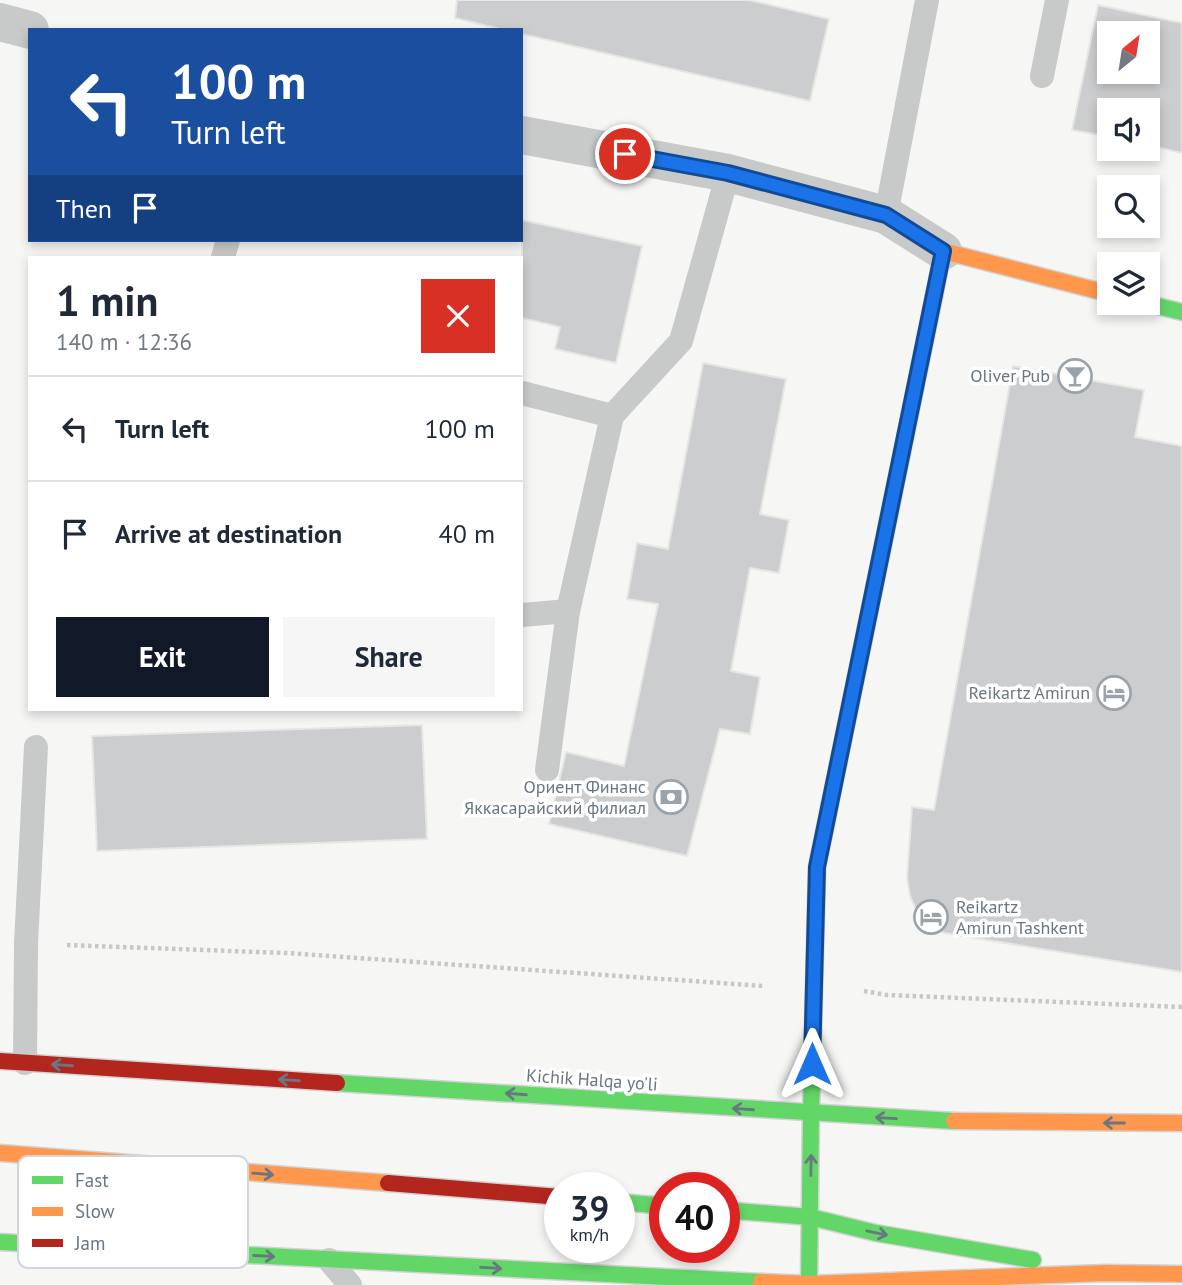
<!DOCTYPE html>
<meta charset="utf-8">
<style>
:root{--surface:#fff;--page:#f6f6f7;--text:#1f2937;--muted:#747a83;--line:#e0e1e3;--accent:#111827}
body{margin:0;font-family:"PT Sans",sans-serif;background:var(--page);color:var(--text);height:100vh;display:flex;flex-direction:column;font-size:26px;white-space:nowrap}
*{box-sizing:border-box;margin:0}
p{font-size:23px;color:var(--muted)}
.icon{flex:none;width:38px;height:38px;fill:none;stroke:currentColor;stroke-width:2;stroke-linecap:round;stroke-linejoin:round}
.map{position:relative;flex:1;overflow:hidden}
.panel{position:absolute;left:28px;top:256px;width:495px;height:455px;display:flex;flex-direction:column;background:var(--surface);border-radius:0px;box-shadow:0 4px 10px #0003}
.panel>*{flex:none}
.top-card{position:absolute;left:28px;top:28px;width:495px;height:214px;border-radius:0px;box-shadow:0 4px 10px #0003;background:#1a4fa0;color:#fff;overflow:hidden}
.needle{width:46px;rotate:30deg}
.controls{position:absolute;left:1097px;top:21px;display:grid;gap:14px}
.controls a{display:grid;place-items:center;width:63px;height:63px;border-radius:0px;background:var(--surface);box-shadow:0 4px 10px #0003;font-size:35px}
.speed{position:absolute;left:544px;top:1172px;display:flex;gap:14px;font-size:35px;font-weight:700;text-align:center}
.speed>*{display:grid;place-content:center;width:91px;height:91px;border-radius:50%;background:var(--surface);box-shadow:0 4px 10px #0003;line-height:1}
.speed small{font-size:18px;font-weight:400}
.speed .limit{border:10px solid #d22;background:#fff;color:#111}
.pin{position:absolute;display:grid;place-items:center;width:60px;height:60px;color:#fff;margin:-30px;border:4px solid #fff;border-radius:50%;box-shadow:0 2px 7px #0007}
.me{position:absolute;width:77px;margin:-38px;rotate:0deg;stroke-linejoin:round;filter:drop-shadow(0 0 5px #0008)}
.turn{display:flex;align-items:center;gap:24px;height:147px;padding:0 28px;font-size:32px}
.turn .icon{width:91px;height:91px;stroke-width:2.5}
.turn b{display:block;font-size:49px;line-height:60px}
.then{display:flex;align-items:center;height:66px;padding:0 28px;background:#0003;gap:14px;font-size:26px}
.round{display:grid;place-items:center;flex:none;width:74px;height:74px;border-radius:0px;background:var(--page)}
.summary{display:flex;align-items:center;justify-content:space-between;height:119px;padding:0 28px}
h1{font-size:42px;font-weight:700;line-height:52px}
.primary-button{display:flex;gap:14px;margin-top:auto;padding:14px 28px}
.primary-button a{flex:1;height:80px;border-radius:0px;background:var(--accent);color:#fff;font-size:28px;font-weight:700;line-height:80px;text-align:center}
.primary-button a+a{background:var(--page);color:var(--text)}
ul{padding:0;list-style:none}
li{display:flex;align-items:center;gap:21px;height:105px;padding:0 28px;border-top:2px solid var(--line)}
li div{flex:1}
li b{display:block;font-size:26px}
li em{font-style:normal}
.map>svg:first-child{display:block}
</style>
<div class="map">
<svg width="1182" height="1285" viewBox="0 0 1182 1285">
<rect width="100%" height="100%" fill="#f6f6f5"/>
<g fill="#cccdce" stroke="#e6e6e4" stroke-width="2" fill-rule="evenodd">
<path d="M 457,0 L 749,0 L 829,19 L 810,101 L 522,34 L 522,30 L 504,30 L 455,18 Z"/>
<path d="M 1098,5 L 1182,23 L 1182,153 L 1148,145 L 1148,110 L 1110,110 L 1110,137 L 1072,130 ZM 1110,33 L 1148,33 L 1148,72 L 1110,72 Z"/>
<path d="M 522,220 L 642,246 L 616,363 L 555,349 L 560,327 L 522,318 Z"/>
<path d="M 703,363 L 786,379 L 760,514 L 789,520 L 779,573 L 750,568 L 731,671 L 760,677 L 750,734 L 720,729 L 687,856 L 549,824 L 566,752 L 624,766 L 658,604 L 627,599 L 637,543 L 668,549 Z"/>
<path d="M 1013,366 L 1144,390 L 1135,437 L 1182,446 L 1182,972 L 944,933 L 928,926 L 917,912 L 910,896 L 907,878 L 912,807 L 934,810 Z"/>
<path d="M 422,725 L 427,839 L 97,851 L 92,736 Z"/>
</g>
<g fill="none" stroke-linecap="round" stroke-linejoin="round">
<g stroke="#d2d3d3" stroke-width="19">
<g id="fast">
<path d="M 1145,303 L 1182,312"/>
<path d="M 337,1083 L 954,1121"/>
<path d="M 811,1113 L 817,867 L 934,296"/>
<path d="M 620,1202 L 665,1206"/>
<path d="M 724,1210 L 810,1217 L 876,1233 L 1033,1260"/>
<path d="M 0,1242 L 761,1282"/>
<path d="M 809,1284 L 811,1113"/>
</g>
</g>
<g stroke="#d2d3d3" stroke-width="19">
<g id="slow">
<path d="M 934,296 L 943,251 L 1110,294"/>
<path d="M 954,1121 L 1182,1123"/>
<path d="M 0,1153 L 388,1183"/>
<path d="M 761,1282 L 809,1284 L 1105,1273 L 1182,1274"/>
</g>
</g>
<g stroke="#d2d3d3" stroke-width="19">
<g id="jam">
<path d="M 0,1061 L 337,1083"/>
<path d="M 388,1183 L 560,1197"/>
</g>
</g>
<g stroke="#c6c7c8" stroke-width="4.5" stroke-dasharray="3.5 3.5" stroke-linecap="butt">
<path d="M 67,945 L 286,953 L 764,986"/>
<path d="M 864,991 L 887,995 L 1182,1007"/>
</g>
<g stroke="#c8caca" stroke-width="24">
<path d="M 1042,76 L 1057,0"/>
<path d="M 886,215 L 927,0"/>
<path d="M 223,257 L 228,240"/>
<path d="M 522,393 L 612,416"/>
<path d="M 522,615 L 568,611"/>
<path d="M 547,770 L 568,611 L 612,416 L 681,341 L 728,173"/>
<path d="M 25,1063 L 26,944 L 36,747"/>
<path d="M 329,1260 L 350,1285"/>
</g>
<g stroke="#c8caca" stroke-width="38">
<path d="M 0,22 L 30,30"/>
<path d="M 522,135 L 728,173 L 886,215 L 943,251"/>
</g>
<use href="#fast" stroke="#63d668" stroke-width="16"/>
<use href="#slow" stroke="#ff974d" stroke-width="16"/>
<use href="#jam" stroke="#b3261e" stroke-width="16"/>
</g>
<defs><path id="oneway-shaft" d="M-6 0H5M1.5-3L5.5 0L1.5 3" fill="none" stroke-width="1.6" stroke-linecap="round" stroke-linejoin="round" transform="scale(1.75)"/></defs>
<g stroke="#697782">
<use href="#oneway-shaft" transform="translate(62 1065) rotate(-176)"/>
<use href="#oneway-shaft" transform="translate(289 1080) rotate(-176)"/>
<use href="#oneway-shaft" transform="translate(516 1094) rotate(-176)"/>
<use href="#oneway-shaft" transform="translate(743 1109) rotate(-176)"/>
<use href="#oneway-shaft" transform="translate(886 1118) rotate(-177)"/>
<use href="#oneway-shaft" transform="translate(1114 1123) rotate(180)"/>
<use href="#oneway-shaft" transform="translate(811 1165) rotate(-89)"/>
<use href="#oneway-shaft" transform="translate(263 1174) rotate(5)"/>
<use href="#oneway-shaft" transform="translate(877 1233) rotate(12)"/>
<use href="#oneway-shaft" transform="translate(264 1256) rotate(3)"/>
<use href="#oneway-shaft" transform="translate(491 1268) rotate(3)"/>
</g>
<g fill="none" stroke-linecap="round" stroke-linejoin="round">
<g stroke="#114b97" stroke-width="18">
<path id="route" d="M 625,154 L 728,173 L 886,215 L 943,251 L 817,867 L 812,1064"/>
</g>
<use href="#route" stroke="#1a73e8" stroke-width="12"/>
</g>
<defs>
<g id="bar-ring" transform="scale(1.75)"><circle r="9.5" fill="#fff" stroke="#9aa3aa" stroke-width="1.5"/><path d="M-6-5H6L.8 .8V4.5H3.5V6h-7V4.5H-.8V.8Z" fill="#9aa3aa"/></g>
<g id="hotel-ring" transform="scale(1.75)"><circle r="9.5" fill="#fff" stroke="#9aa3aa" stroke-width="1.5"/><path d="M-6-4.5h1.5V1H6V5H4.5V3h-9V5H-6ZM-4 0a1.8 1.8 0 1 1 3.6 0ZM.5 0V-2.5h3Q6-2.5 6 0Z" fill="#9aa3aa"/></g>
<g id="bank-ring" transform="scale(1.75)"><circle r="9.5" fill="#fff" stroke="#9aa3aa" stroke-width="1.5"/><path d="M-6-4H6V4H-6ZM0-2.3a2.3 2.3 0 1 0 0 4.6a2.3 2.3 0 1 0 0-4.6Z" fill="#9aa3aa"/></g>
</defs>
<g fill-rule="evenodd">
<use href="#bar-ring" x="1075" y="376"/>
<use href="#hotel-ring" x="1114" y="693"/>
<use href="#bank-ring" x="671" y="797"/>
<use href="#hotel-ring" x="931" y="917"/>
</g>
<g text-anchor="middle" stroke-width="7" stroke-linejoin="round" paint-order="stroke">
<g font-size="18" fill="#697782" stroke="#fff" text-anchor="end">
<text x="1050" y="382">Oliver Pub</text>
<text x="1090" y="699">Reikartz Amirun</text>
<text x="646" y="793">Ориент Финанс<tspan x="646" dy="21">Яккасарайский филиал</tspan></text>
<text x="956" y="913" text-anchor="start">Reikartz<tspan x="956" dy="21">Amirun Tashkent</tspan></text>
</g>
<g font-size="18" fill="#697782" stroke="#fff">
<text transform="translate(592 1080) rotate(4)" y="6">Kichik Halqa yo'li</text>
</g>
</g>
<rect x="18" y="1156" width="230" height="112" rx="10" fill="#fff" stroke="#d2d6da" stroke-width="2"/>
<rect x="32" y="1176" width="31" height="8" fill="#63d668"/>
<rect x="32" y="1207" width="31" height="9" fill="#ff974d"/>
<rect x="32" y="1239" width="31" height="8" fill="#b3261e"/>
<g font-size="19" fill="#697782">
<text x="75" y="1187">Fast</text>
<text x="75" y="1218">Slow</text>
<text x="75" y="1250">Jam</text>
</g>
</svg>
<div class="controls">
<a><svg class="needle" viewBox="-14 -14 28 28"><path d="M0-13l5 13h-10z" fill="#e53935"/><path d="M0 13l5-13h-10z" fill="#747a83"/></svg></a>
<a><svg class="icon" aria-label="sound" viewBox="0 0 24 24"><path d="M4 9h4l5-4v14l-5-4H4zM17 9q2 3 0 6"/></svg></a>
<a><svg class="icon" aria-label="search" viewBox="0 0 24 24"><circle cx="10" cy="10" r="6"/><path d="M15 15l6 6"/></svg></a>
<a><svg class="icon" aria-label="layers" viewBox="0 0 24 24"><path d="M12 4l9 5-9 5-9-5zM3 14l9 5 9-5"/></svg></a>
</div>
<div class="speed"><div>39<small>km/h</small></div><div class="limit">40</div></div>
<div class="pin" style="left:625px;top:154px;background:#d93025"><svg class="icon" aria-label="arrive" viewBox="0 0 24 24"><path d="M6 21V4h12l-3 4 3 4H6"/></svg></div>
<svg class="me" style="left:812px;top:1064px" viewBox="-20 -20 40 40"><path d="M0-17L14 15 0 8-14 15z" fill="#1a73e8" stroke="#fff" stroke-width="4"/></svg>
<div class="top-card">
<div class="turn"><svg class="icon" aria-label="left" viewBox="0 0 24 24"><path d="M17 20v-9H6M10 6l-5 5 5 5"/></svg><div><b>100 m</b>Turn left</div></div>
<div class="then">Then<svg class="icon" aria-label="arrive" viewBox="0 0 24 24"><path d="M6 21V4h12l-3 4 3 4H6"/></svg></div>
</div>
<section class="panel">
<div class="summary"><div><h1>1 min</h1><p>140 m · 12:36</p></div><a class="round" style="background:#d93025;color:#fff"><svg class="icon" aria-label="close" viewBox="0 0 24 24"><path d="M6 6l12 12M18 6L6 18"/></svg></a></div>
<ul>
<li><svg class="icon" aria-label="left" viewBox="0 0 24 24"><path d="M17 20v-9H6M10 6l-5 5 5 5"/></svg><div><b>Turn left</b></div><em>100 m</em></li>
<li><svg class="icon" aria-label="arrive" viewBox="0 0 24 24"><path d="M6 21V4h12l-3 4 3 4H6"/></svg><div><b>Arrive at destination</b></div><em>40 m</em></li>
</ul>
<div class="primary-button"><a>Exit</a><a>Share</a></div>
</section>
</div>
